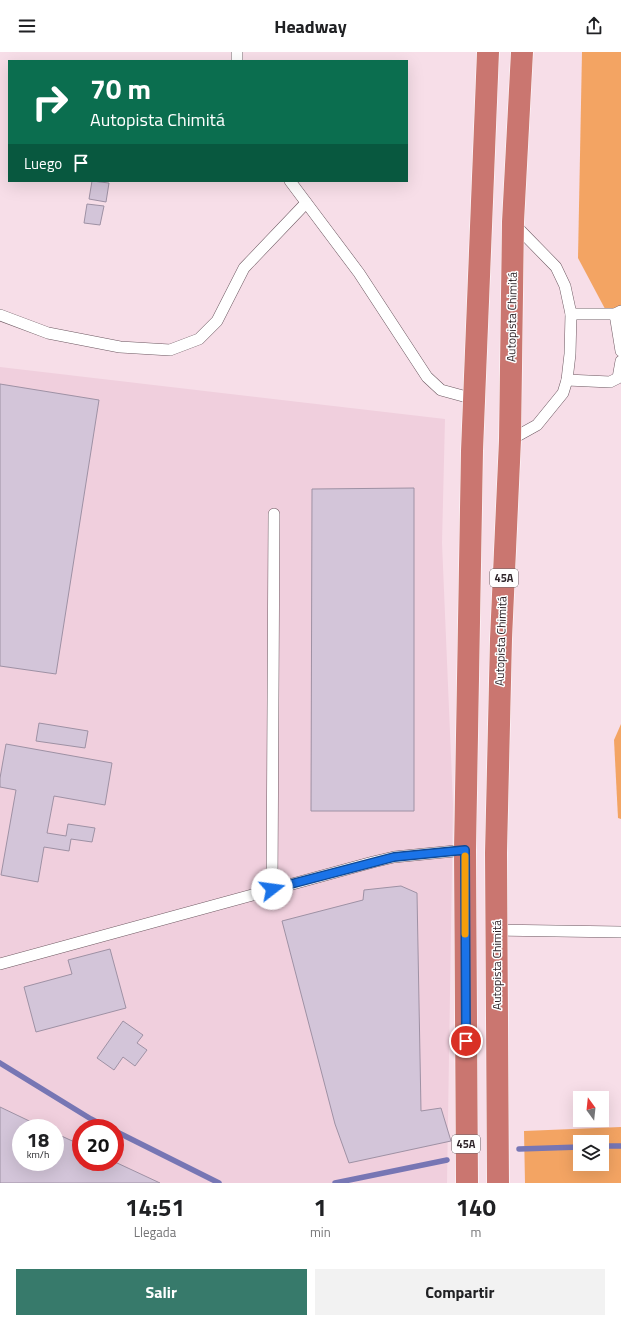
<!DOCTYPE html>
<html lang="es">
<meta charset="utf-8">
<style>
:root{--surface:#fff;--page:#f2f2f2;--text:#202124;--muted:#757577;--accent:#377a6b}
body{margin:0;font-family:"Titillium Web",sans-serif;background:var(--page);color:var(--text);height:100vh;display:flex;flex-direction:column;font-size:15px;white-space:nowrap}
*{box-sizing:border-box;margin:0}
p{font-size:13px;color:var(--muted)}
.icon{flex:none;width:22px;height:22px;fill:none;stroke:currentColor;stroke-width:2;stroke-linecap:round;stroke-linejoin:round}
.map{position:relative;height:1131px;overflow:hidden}
.panel{display:flex;flex-direction:column;background:var(--surface);flex:1}
.panel>*{flex:none}
.guide{position:absolute;left:8px;top:8px;width:400px;height:122px;border-radius:0px;box-shadow:0 4px 16px #0002;background:#0b6e4f;color:#fff;overflow:hidden}
.needle{width:26px;rotate:345deg}
.buttons{position:absolute;left:573px;top:1039px;display:grid;gap:8px}
.buttons a{display:grid;place-items:center;width:36px;height:36px;border-radius:0px;background:var(--surface);box-shadow:0 4px 16px #0002;font-size:20px}
.speed{position:absolute;left:12px;top:1067px;display:flex;gap:8px;font-size:20px;font-weight:700;text-align:center}
.speed>*{display:grid;place-content:center;width:52px;height:52px;border-radius:50%;background:var(--surface);box-shadow:0 4px 16px #0002;line-height:1}
.speed small{font-size:10px;font-weight:400}
.speed .limit{border:6px solid #d22;background:#fff;color:#111}
.pin{position:absolute;display:grid;place-items:center;width:34px;height:34px;color:#fff;margin:-17px;border:2px solid #fff;border-radius:50%;box-shadow:0 1px 4px #0007}
.me{position:absolute;width:44px;margin:-22px;rotate:75deg;stroke-linejoin:round;filter:drop-shadow(0 0 3px #0008)}
.turn{display:flex;align-items:center;gap:14px;height:84px;padding:0 16px;font-size:18px}
.turn .icon{width:52px;height:52px;stroke-width:2.5}
.turn b{display:block;font-size:28px;line-height:34px}
.then{display:flex;align-items:center;height:38px;padding:0 16px;background:#0003;gap:8px;font-size:15px}
.eta{display:flex;justify-content:space-evenly;align-items:center;height:68px;text-align:center}
.eta b{font-size:24px;font-weight:700;line-height:28px}
.primary-button{display:flex;gap:8px;margin-top:auto;padding:8px 16px}
.primary-button a{flex:1;height:46px;border-radius:0px;background:var(--accent);color:#fff;font-size:16px;font-weight:700;line-height:46px;text-align:center}
.primary-button a+a{background:var(--page);color:var(--text)}
header{display:flex;justify-content:space-between;align-items:center;height:52px;padding:0 16px;background:var(--surface);font-size:18px;font-weight:700}
.map>svg:first-child{display:block}
</style>
<header><svg class="icon" aria-label="menu" viewBox="0 0 24 24"><path d="M4 6h16M4 12h16M4 18h16"/></svg>Headway<svg class="icon" aria-label="share" viewBox="0 0 24 24"><path d="M12 15V3M7 8l5-5 5 5M5 13v7h14v-7"/></svg></header>
<div class="map">
<svg width="621" height="1131" viewBox="0 0 621 1131">
<rect width="100%" height="100%" fill="#f7dee8"/>
<path fill="#f0cfdd" fill-rule="evenodd" d="M 0,315 L 445,367 L 442,491 L 453,752 L 447,1131 L 0,1131 ZM 21,1076 L 55,1076 L 55,1110 L 21,1110 ZM 81,1076 L 115,1076 L 115,1110 L 81,1110 Z"/>
<g fill="#f3a463" fill-rule="evenodd">
<path d="M 582,0 L 621,0 L 621,287 L 578,206 Z"/>
<path d="M 621,672 L 621,767 L 618,766 L 614,688 Z"/>
<path d="M 621,1075 L 621,1131 L 525,1131 L 524,1079 ZM 580,1090 L 602,1090 L 602,1112 L 580,1112 Z"/>
</g>
<g fill="none" stroke-linecap="round" stroke-linejoin="round">
<g stroke="#7776b4" stroke-width="5.5">
<path d="M 0,1011 L 91,1067 L 108,1076"/>
<path d="M 115,1079 L 219,1131"/>
<path d="M 602,1094 L 621,1094"/>
<path d="M 519,1097 L 580,1095"/>
<path d="M 335,1131 L 447,1108"/>
</g>
</g>
<g fill="#d3c5d9" stroke="#9e91a4">
<path d="M 92,129 L 109,131 L 106,150 L 89,147 Z"/>
<path d="M 87,152 L 104,154 L 100,173 L 84,171 Z"/>
<path d="M 0,332 L 99,348 L 56,622 L 0,614 Z"/>
<path d="M 414,436 L 414,759 L 311,759 L 312,437 Z"/>
<path d="M 39,671 L 88,679 L 85,696 L 36,689 Z"/>
<path d="M 6,692 L 112,711 L 105,753 L 54,744 L 47,781 L 66,784 L 68,772 L 95,776 L 92,790 L 71,787 L 69,799 L 44,795 L 38,830 L 1,823 L 16,738 L 0,735 L 0,726 Z"/>
<path d="M 401,834 L 417,841 L 421,1059 L 441,1056 L 451,1089 L 349,1111 L 335,1072 L 282,869 L 363,848 L 364,838 Z"/>
<path d="M 110,897 L 126,956 L 36,980 L 24,935 L 72,922 L 68,908 Z"/>
<path d="M 123,969 L 143,983 L 137,991 L 147,998 L 135,1014 L 123,1005 L 114,1018 L 97,1006 Z"/>
<path d="M 0,1055 L 44,1076 L 21,1076 L 21,1110 L 55,1110 L 55,1081 L 81,1093 L 81,1110 L 115,1110 L 160,1131 L 0,1131 Z"/>
</g>
<g fill="none" stroke-linecap="round" stroke-linejoin="round">
<g stroke="#6d5861" stroke-width="12">
<g id="lane">
<path d="M 237,0 L 237,9"/>
<path d="M 290,129 L 359,221 L 427,325 L 441,338 L 474,347"/>
<path d="M 571,262 L 615,262 L 621,259"/>
<path d="M 615,262 L 621,299"/>
<path d="M 0,263 L 48,281 L 120,295 L 170,298 L 199,287 L 217,269 L 244,216 L 306,151"/>
<path d="M 567,328 L 610,330 L 618,326 L 621,309"/>
<path d="M 510,388 L 537,373 L 563,341 L 567,328 L 570,302 L 571,262 L 565,234 L 556,215 L 514,172"/>
<path d="M 272,837 L 274,462"/>
<path d="M 497,878 L 621,880"/>
<path d="M 0,912 L 373,810 L 394,805 L 465,798"/>
</g>
</g>
<g stroke="#fff" stroke-width="23">
<g id="highway">
<path d="M 467,1131 L 465,798 L 472,399 L 488,0"/>
<path d="M 498,1131 L 496,801 L 501,587 L 510,388 L 513,170 L 522,0"/>
</g>
</g>
<use href="#lane" stroke="#fff" stroke-width="11"/>
<use href="#highway" stroke="#ca7670" stroke-width="22"/>
</g>
<g fill="none" stroke-linecap="round" stroke-linejoin="round">
<g stroke="#114b97" stroke-width="10">
<path id="route" d="M 272,837 L 394,805 L 465,798 L 466,989"/>
</g>
<use href="#route" stroke="#1a73e8" stroke-width="7"/>
<path stroke="#f59e0b" stroke-width="7" d="M 465,804 L 465,882"/>
</g>
<g text-anchor="middle" stroke-width="3" stroke-linejoin="round" paint-order="stroke">
<g fill="#fff" stroke="#6c6568" stroke-width="1">
<rect x="490" y="517" width="28" height="18" rx="3"/>
<rect x="452" y="1083" width="28" height="18" rx="3"/>
</g>
<g font-size="11" font-weight="bold" fill="#2d2328">
<text x="504" y="530">45A</text>
<text x="466" y="1096">45A</text>
</g>
<g font-size="12" fill="#2d2328" stroke="#fff">
<text transform="translate(512 265) rotate(-89)" y="4">Autopista Chimitá</text>
<text transform="translate(501 589) rotate(-88)" y="4">Autopista Chimitá</text>
<text transform="translate(497 913) rotate(-90)" y="4">Autopista Chimitá</text>
</g>
</g>
</svg>
<div class="buttons">
<a><svg class="needle" viewBox="-14 -14 28 28"><path d="M0-13l5 13h-10z" fill="#e53935"/><path d="M0 13l5-13h-10z" fill="#757577"/></svg></a>
<a><svg class="icon" aria-label="layers" viewBox="0 0 24 24"><path d="M12 4l9 5-9 5-9-5zM3 14l9 5 9-5"/></svg></a>
</div>
<div class="speed"><div>18<small>km/h</small></div><div class="limit">20</div></div>
<div class="pin" style="left:466px;top:989px;background:#d93025"><svg class="icon" aria-label="arrive" viewBox="0 0 24 24"><path d="M6 21V4h12l-3 4 3 4H6"/></svg></div>
<svg class="me" style="left:272px;top:837px" viewBox="-20 -20 40 40"><circle r="19" fill="#fff"/><path d="M0-13L10 11 0 6-10 11z" fill="#1a73e8"/></svg>
<div class="guide">
<div class="turn"><svg class="icon" aria-label="right" viewBox="0 0 24 24"><path d="M7 20v-9h11M14 6l5 5-5 5"/></svg><div><b>70 m</b>Autopista Chimitá</div></div>
<div class="then">Luego<svg class="icon" aria-label="arrive" viewBox="0 0 24 24"><path d="M6 21V4h12l-3 4 3 4H6"/></svg></div>
</div>
</div>
<section class="panel">
<div class="eta">
<div><b>14:51</b><p>Llegada</p></div>
<div><b>1</b><p>min</p></div>
<div><b>140</b><p>m</p></div>
</div>
<div class="primary-button"><a>Salir</a><a>Compartir</a></div>
</section>
